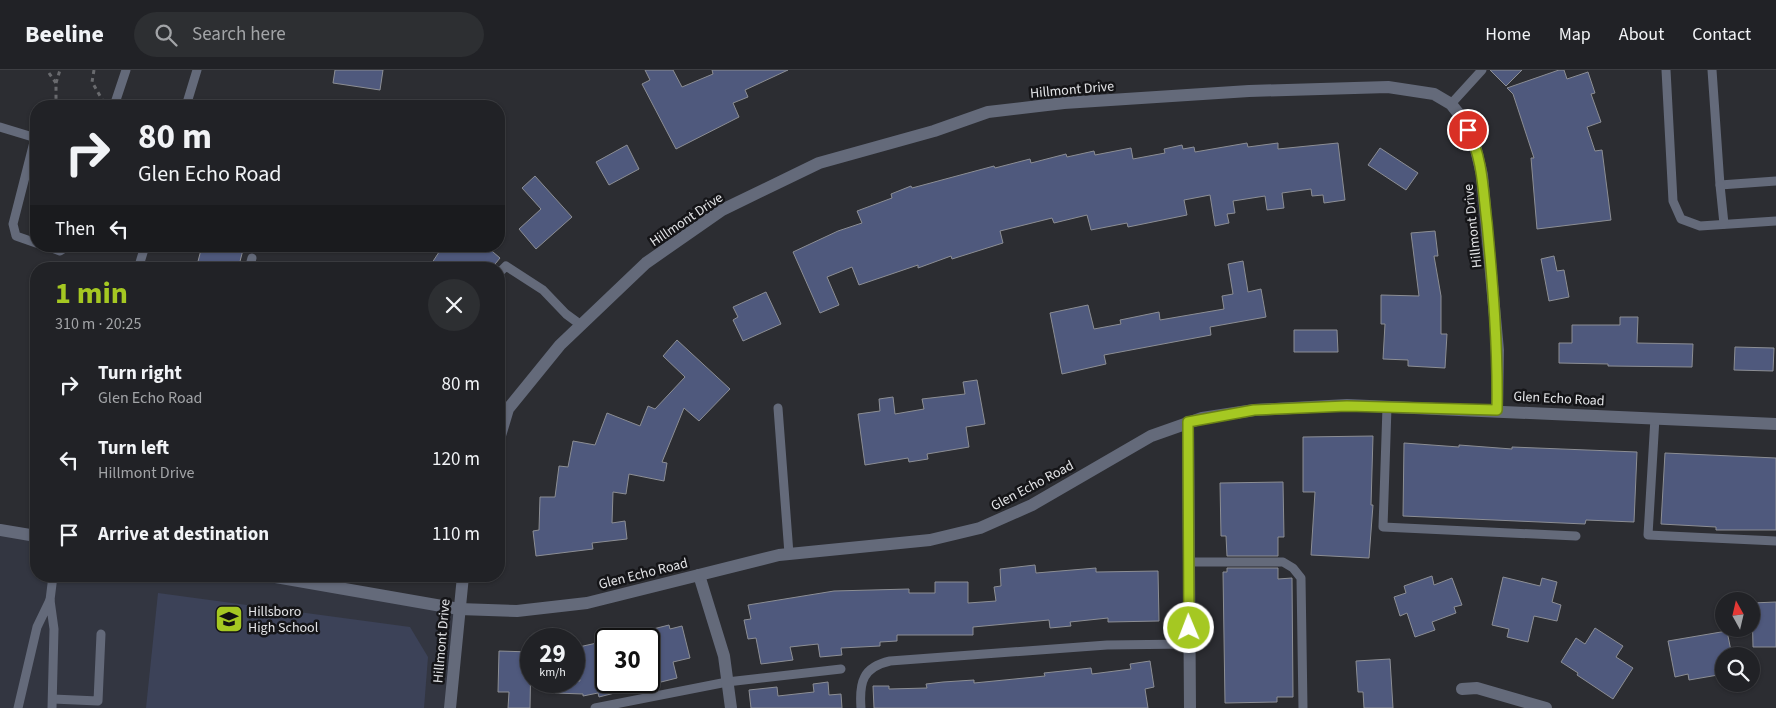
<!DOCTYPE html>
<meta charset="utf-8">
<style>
:root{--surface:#212226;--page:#2d2f32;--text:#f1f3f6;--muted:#a2a4a7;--line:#3e3f43;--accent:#a5c822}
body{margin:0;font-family:"Source Sans 3",sans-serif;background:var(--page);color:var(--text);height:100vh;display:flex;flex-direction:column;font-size:19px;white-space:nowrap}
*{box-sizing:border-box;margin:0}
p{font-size:16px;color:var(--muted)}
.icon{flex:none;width:28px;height:28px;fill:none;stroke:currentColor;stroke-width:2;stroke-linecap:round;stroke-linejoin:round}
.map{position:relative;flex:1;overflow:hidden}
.details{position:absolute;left:30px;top:192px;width:475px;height:320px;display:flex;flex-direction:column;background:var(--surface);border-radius:20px;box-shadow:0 1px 4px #0004,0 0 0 1px var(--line)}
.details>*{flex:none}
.banner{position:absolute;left:30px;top:30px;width:475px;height:152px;border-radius:20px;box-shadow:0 1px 4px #0004,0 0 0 1px var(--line);background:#212226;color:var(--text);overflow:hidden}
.needle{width:32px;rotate:352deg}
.fabs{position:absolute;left:1715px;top:522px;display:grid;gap:10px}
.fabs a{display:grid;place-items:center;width:45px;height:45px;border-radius:50%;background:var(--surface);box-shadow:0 1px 4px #0004,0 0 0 1px var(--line);font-size:25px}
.speed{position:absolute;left:520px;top:558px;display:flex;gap:10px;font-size:25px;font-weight:700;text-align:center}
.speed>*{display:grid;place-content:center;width:65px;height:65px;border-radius:50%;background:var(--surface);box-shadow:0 1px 4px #0004,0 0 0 1px var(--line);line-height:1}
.speed small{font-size:12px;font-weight:400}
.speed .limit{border:2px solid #111;border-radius:8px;background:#fff;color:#111}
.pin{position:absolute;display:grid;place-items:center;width:42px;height:42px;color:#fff;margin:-21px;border:2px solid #fff;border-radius:50%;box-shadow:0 1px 5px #0007}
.me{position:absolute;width:55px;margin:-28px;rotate:359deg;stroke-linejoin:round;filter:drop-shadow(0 0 4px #0008)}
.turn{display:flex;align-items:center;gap:18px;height:105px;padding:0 25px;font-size:22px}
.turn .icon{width:65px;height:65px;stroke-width:2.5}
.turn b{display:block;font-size:35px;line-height:42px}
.then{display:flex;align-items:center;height:48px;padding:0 25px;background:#0003;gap:10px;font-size:19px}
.round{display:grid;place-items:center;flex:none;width:52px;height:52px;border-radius:26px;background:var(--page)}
.head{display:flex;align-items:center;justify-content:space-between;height:85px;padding:0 25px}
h1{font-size:30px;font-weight:700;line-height:38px;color:var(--accent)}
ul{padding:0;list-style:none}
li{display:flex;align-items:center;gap:15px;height:75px;padding:0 25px}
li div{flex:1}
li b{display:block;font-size:19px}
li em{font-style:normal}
header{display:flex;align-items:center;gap:30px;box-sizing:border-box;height:70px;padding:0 25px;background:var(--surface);border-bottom:1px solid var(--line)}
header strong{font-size:24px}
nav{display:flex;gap:28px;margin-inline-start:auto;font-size:18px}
.search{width:350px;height:45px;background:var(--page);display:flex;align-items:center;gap:12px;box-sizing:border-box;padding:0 18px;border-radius:28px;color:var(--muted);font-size:19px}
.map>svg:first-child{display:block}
</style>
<header>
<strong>Beeline</strong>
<div class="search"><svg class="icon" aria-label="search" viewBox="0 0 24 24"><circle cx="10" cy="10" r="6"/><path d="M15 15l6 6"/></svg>Search here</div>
<nav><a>Home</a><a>Map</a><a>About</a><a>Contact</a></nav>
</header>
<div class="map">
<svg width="1776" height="638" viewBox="0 0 1776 638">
<rect width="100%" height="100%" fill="#2c2d32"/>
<path fill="#333641" d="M 0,460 L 36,466 L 36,506 L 270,506 L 459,539 L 450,638 L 0,638 Z"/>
<path fill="#3c4258" d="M 158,523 L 410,557 L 428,587 L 424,638 L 146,638 Z"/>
<g fill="#4f597d" stroke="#8c8e94">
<path d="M 335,0 L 383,0 L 380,20 L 333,13 Z"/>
<path d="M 645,0 L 673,0 L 682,17 L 713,4 L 712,0 L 788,0 L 745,20 L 748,27 L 733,33 L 739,47 L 676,79 L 642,14 L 650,10 Z"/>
<path d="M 1490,0 L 1522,0 L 1506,16 Z"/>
<path d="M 1559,0 L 1564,0 L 1567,9 L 1588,2 L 1595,23 L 1591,24 L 1601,52 L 1587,57 L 1595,81 L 1602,80 L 1611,150 L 1537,159 L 1531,88 L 1534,88 L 1513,24 L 1507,18 Z"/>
<path d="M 1247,73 L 1248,77 L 1278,73 L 1278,79 L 1338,73 L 1345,130 L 1324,133 L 1323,125 L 1312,126 L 1311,119 L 1282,123 L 1284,138 L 1267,140 L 1265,126 L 1233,131 L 1235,143 L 1227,144 L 1229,153 L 1215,156 L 1210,125 L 1184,130 L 1187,145 L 1128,157 L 1127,153 L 1091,160 L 1087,145 L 1054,153 L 1052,148 L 1000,161 L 1003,173 L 952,189 L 951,186 L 918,198 L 918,195 L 859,215 L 852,197 L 827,207 L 839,235 L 820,243 L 793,182 L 838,161 L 862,153 L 857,141 L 892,128 L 891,124 L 911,116 L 912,118 L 994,96 L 995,98 L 1030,89 L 1031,93 L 1066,84 L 1067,87 L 1094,81 L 1095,85 L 1131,78 L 1133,89 L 1165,83 L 1164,79 L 1182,75 L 1183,79 L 1194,77 L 1195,82 Z"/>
<path d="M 627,75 L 639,99 L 609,115 L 596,92 Z"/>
<path d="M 1380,78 L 1418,103 L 1406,120 L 1368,95 Z"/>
<path d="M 535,106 L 572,147 L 536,179 L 519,159 L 541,139 L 522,118 Z"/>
<path d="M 1435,161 L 1438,186 L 1434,186 L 1441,226 L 1441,264 L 1447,264 L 1445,298 L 1408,296 L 1408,290 L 1383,289 L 1385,254 L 1381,254 L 1381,225 L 1419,226 L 1411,163 Z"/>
<path d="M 202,176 L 244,176 L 238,199 L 196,199 Z"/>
<path d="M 443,176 L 486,176 L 500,188 L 491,199 L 428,199 Z"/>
<path d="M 1554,186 L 1557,201 L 1564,200 L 1569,227 L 1549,231 L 1541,189 Z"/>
<path d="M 1243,191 L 1248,222 L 1261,219 L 1266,247 L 1210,257 L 1211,265 L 1104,285 L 1106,294 L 1062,304 L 1050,243 L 1088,235 L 1094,259 L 1121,254 L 1120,250 L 1159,242 L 1160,250 L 1224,239 L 1222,226 L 1233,224 L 1228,194 Z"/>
<path d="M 766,222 L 781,254 L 743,271 L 733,250 L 738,247 L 733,237 Z"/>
<path d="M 1620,247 L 1638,247 L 1637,273 L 1693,274 L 1692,297 L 1608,296 L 1608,294 L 1559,293 L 1559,273 L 1572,273 L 1572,255 L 1620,255 Z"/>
<path d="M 1294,260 L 1337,260 L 1338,282 L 1294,282 Z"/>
<path d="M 677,270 L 730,319 L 699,351 L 684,338 L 662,392 L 667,393 L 664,411 L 629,404 L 626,424 L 613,422 L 612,453 L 625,451 L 627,469 L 592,473 L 593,479 L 536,486 L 533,461 L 539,460 L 540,427 L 555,427 L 559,396 L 568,397 L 573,371 L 595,375 L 607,343 L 640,356 L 648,336 L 655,339 L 685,307 L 663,286 Z"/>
<path d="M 1735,277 L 1774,278 L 1773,301 L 1734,300 Z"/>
<path d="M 977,310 L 985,354 L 966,357 L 969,377 L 927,384 L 928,389 L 909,392 L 908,388 L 865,395 L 858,344 L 880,341 L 879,329 L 893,327 L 895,344 L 924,339 L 922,329 L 965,324 L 963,312 Z"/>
<path d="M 1373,366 L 1371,435 L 1373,435 L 1369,488 L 1311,485 L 1315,422 L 1303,422 L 1303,367 Z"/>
<path d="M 1404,373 L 1459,377 L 1459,375 L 1512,379 L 1512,377 L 1637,382 L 1634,452 L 1586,450 L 1585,454 L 1403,446 Z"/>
<path d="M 1665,383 L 1776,388 L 1776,460 L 1716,460 L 1716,457 L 1661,454 Z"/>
<path d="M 1283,412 L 1284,467 L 1278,467 L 1278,486 L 1227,486 L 1226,466 L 1221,466 L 1220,413 Z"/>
<path d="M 1035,495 L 1036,503 L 1096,498 L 1096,502 L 1158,501 L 1159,551 L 1108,552 L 1108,548 L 1070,552 L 1071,556 L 1050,558 L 1049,550 L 973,557 L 973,565 L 897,565 L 897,571 L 880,572 L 880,576 L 841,578 L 842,585 L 820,587 L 818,574 L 790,577 L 793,590 L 761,594 L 756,568 L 748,569 L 744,550 L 751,549 L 748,535 L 834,521 L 909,519 L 909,523 L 935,523 L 935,512 L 968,512 L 968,533 L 996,531 L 994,517 L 1001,516 L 1000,499 Z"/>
<path d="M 1227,498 L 1278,498 L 1278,509 L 1292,508 L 1293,627 L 1277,627 L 1277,632 L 1225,633 L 1223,502 L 1227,502 Z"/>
<path d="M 1432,506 L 1434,515 L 1452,508 L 1462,535 L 1454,537 L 1456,543 L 1432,552 L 1435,560 L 1415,567 L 1407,543 L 1400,546 L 1394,527 L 1406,523 L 1404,516 Z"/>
<path d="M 1503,507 L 1540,516 L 1542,508 L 1557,512 L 1552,532 L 1561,535 L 1557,551 L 1534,546 L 1528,572 L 1507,567 L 1509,559 L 1492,555 Z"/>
<path d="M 1776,532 L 1776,577 L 1753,577 L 1752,533 Z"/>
<path d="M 669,555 L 670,559 L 682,556 L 690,588 L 673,592 L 677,608 L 649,615 L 649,560 Z"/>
<path d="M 1595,558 L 1623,576 L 1616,587 L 1633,598 L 1613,629 L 1577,605 L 1578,603 L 1561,592 L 1576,568 L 1585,574 Z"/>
<path d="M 1727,561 L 1732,586 L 1724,586 L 1724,594 L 1716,596 L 1718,605 L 1689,610 L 1688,604 L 1675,607 L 1668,571 Z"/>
<path d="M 606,571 L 606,611 L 642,611 L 642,616 L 599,627 L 598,623 L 583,626 L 583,624 L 555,623 L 555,611 L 580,611 L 574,578 Z"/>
<path d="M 499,581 L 531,582 L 530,638 L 508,638 L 509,622 L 498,622 Z"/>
<path d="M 1390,589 L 1393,638 L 1364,638 L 1363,622 L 1358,622 L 1356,591 Z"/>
<path d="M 1150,591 L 1154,617 L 1145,619 L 1148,638 L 874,638 L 873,616 L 889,616 L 889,619 L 927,618 L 926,614 L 943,612 L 974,610 L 974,613 L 1045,606 L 1044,603 L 1091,598 L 1092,604 L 1131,599 L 1130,594 Z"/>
<path d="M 828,612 L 829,625 L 841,624 L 842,638 L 751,638 L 749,620 L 777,617 L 778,626 L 814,622 L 813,614 Z"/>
</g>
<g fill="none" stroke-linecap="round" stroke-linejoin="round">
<g stroke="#696a6e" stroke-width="3" stroke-dasharray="4 4" stroke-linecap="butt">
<path d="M 94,0 L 92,12 L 103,31"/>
<path d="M 49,3 L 56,13 L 56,36"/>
<path d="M 56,13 L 60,0"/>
</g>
<g stroke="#646a7a" stroke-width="9">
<path d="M 1666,0 L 1673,131 L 1681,149 L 1700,156 L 1776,151"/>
<path d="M 1712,0 L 1720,115 L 1776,111"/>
<path d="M 1451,34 L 1482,0"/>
<path d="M 114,36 L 126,0"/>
<path d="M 186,36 L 197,0"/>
<path d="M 0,57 L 36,68"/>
<path d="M 35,68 L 13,154 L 16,166 L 36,173"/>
<path d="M 1720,115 L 1724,154"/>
<path d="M 47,176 L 60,181 L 68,176"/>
<path d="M 138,199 L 145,176"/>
<path d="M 249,199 L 252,188"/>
<path d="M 499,203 L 506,196 L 543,220 L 566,244 L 581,255"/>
<path d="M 1387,337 L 1383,457 L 1576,466"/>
<path d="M 778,338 L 789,484"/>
<path d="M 1655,348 L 1648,465 L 1776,471"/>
<path d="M 1188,492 L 1283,492 L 1293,498 L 1301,508 L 1303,638"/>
<path d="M 50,530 L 53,506"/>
<path d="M 53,629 L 98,631 L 101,564"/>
<path d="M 18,638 L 37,557 L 50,530 L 54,559 L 52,638"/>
<path d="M 595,638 L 727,612 L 841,599"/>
<path d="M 861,638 C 859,612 863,597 890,591 L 1107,575 L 1189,574"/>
</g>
<g stroke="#646a7a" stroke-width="12">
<path d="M 1188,352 L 1190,638"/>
<path d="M 499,369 L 508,339 L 560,275 L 646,193 L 722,140 L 819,93 L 934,61 L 988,42 L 1064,33 L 1249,21 L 1388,17 L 1434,24 L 1451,34 L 1462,48 L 1474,71 L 1482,105 L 1498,280 L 1497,340"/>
<path d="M 0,460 L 36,466"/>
<path d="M 699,505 L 724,586 L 731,638"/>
<path d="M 270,506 L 459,539 L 517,541 L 587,533 L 779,485 L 930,470 L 980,458 L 1032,435 L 1151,366 L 1202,348 L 1254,340 L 1347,335 L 1776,354"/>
<path d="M 1462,619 L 1477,618 L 1546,638"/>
<path d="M 450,638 L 463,506"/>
</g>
</g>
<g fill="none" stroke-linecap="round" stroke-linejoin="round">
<g stroke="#6b8216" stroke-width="12">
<path id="route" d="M 1189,558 L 1188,352 L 1254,340 L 1347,336 L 1497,340 C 1498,277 1493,216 1487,153 C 1483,122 1483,88 1468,60"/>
</g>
<use href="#route" stroke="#a5c822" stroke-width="9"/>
</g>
<defs>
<g id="school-square" transform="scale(1.4375)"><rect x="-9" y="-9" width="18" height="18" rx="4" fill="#a5c822" stroke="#151518"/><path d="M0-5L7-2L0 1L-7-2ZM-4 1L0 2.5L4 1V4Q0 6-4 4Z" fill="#111"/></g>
</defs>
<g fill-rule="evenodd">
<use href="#school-square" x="229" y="549"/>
</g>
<g text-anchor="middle" stroke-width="5" stroke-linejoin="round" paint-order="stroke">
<g font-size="14" fill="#e3e4e7" stroke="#151518">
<text transform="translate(1072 19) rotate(-5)" y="5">Hillmont Drive</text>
<text transform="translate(686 149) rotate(-34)" y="5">Hillmont Drive</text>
<text transform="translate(1472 156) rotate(-96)" y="5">Hillmont Drive</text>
<text transform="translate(1559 328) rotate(3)" y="5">Glen Echo Road</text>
<text transform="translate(1032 415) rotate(-28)" y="5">Glen Echo Road</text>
<text transform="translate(643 503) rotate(-14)" y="5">Glen Echo Road</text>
<text transform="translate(441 571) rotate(-85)" y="5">Hillmont Drive</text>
</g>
<g font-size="14" fill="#e3e4e7" stroke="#151518" text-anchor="start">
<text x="248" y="546">Hillsboro<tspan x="248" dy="16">High School</tspan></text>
</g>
</g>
</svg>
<div class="fabs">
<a><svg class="needle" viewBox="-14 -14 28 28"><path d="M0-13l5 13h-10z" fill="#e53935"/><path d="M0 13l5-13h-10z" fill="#a2a4a7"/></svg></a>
<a><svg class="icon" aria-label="search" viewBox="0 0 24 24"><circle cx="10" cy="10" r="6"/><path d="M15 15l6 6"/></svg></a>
</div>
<div class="speed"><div>29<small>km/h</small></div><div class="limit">30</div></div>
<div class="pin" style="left:1468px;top:60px;background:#d93025"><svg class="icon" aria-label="arrive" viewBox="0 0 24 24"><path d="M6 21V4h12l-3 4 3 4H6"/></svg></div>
<svg class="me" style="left:1189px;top:558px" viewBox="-20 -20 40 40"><circle r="17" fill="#a5c822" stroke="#fff" stroke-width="3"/><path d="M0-11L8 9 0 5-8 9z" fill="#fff"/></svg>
<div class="banner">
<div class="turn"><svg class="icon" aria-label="right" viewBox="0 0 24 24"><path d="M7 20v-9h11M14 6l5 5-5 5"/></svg><div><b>80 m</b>Glen Echo Road</div></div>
<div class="then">Then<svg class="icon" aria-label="left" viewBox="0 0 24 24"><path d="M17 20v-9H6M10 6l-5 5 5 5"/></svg></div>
</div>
<section class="details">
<div class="head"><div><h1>1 min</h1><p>310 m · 20:25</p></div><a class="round"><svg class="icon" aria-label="close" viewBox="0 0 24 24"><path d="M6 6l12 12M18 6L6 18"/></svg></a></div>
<ul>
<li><svg class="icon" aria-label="right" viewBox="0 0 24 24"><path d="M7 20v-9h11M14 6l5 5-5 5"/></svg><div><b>Turn right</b><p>Glen Echo Road</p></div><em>80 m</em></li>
<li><svg class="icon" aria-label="left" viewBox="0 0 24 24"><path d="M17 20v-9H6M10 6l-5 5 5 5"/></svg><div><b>Turn left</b><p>Hillmont Drive</p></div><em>120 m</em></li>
<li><svg class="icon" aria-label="arrive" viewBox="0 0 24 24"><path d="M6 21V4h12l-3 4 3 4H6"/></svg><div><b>Arrive at destination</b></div><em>110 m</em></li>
</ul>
</section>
</div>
